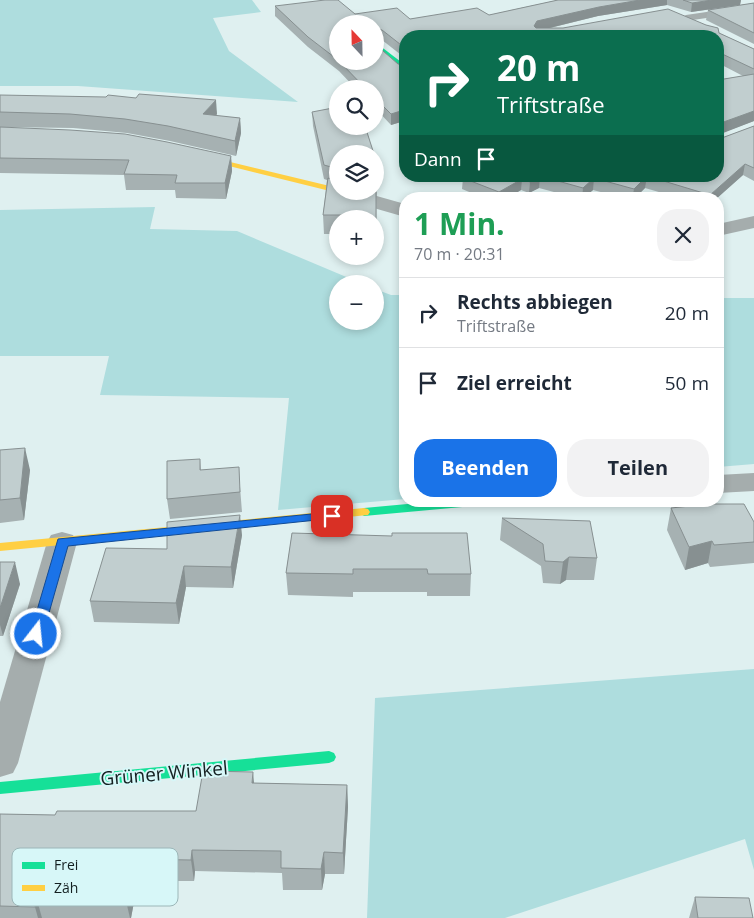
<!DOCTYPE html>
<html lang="de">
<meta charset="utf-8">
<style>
:root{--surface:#fff;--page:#f2f2f3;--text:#1f2937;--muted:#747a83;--line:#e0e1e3;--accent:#1a73e8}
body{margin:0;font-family:"Open Sans",sans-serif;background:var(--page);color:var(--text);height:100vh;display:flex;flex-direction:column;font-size:19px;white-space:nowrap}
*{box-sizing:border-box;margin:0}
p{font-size:16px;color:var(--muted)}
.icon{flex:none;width:28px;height:28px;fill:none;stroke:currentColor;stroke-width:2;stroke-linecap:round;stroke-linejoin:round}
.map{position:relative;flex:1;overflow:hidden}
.sheet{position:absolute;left:399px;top:192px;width:325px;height:315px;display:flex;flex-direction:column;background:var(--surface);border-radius:20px;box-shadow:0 2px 8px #0003}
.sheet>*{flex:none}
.hud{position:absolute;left:399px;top:30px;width:325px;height:152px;border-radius:20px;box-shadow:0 2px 8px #0003;background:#0b6e4f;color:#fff;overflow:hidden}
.needle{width:32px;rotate:338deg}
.fabs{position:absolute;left:329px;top:15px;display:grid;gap:10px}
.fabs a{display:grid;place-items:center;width:55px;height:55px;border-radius:50%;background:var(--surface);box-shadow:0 2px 8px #0003;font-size:25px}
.pin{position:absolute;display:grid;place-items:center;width:42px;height:42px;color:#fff;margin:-21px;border-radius:10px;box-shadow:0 2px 8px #0006}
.me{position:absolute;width:55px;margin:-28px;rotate:16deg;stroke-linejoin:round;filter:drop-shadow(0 0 4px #0008)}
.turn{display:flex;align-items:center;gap:18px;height:105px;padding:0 15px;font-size:22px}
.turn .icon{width:65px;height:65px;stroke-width:2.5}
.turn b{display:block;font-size:35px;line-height:42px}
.then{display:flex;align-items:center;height:48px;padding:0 15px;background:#0003;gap:10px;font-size:19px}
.round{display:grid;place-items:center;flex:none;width:52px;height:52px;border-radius:20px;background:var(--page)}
.overview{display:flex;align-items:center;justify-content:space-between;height:85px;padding:0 15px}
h1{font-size:30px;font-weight:700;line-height:38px;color:#1e9e55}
.cta{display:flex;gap:10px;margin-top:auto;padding:10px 15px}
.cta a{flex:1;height:58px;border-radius:20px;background:var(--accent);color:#fff;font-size:20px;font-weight:700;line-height:58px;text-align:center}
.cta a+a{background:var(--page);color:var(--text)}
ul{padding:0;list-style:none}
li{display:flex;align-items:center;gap:15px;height:70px;padding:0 15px;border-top:1px solid var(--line)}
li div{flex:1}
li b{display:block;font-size:19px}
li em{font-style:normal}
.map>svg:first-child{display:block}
</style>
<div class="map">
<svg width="754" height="918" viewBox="0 0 754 918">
<rect width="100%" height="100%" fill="#dff0f0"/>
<g fill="#aeddde">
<path d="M 0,0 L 252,0 L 261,12 L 213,18 L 229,51 L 298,102 L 78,86 L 0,86 Z"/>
<path d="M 155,207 L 150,229 L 237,231 L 363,284 L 338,284 L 338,321 L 375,321 L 375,289 L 391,295 L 405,295 L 405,499 L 278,510 L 289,398 L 100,395 L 109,356 L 0,356 L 0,210 Z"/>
<path d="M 718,298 L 754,298 L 754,464 L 718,467 L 718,365 L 722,364 L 718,352 Z"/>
<path d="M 754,669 L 754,870 L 745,839 L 505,918 L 367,918 L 375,698 Z"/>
</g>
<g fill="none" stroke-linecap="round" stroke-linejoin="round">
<path fill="#a5adad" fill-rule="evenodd" d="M 754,5 L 754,11 L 686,21 L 681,18 L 686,15 Z"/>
<g fill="#a5adad" fill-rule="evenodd">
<path d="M 338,186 L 338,191 L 359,191 L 405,204 L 405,217 L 332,196 L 329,192 L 332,188 Z"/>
<path d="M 754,216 L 754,228 L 718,236 L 718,224 Z"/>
<path d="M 754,473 L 754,491 L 718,493 L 718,475 Z"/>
<path d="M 62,532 L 73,535 L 77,542 L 18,763 L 13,773 L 0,777 L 0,702 L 47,542 L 51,535 Z"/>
</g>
<g fill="#16e098" fill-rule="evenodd">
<path d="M 375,42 L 405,65 L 405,71 L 375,47 Z"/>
<path d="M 440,501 L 490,501 L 484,505 L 364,516 L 358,512 L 364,508 Z"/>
<path d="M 329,751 L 334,753 L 336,757 L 334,761 L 329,763 L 0,794 L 0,782 Z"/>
</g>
<g fill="#ffcf43" fill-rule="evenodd">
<path d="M 193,153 L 338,188 L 338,191 L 342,191 L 338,193 L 193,157 Z"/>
<path d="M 364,508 L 368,509 L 370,512 L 368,515 L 0,551 L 0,543 Z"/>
</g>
</g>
<g fill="#a6b1b2">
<path d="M 558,0 L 741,0 L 740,5 L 691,12 L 667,5 L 598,16 L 550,28 L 719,33 L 754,49 L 754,121 L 719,134 L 719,139 L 754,126 L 754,181 L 743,175 L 716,199 L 683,199 L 645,188 L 634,199 L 627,199 L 593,190 L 583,199 L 580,199 L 539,188 L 529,193 L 521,190 L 506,199 L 486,199 L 462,189 L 463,178 L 718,80 L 743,76 L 718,63 L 718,36 L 405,36 L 405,58 L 382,40 L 375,38 L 375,24 L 338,24 L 338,61 L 375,61 L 405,65 L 405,121 L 404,121 L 391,125 L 375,108 L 375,89 L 356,89 L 339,71 L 308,47 L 275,16 L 275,6 L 410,19 L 489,15 Z"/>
<path d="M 754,3 L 754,44 L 706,20 L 708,10 Z"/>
<path d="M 0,95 L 217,114 L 216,116 L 240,118 L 241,133 L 236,156 L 170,141 L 127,133 L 73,128 L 0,127 Z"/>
<path d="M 312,112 L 338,154 L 338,191 L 375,191 L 375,157 L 377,162 L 376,244 L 375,244 L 375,219 L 338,219 L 338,234 L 324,234 L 323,215 L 327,180 L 324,179 L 313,126 Z"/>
<path d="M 0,127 L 231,156 L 232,171 L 226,199 L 176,198 L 175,190 L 126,190 L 124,175 L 0,173 Z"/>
<path d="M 0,450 L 30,470 L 24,520 L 0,523 Z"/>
<path d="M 200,459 L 201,470 L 240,487 L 242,512 L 170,519 L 167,499 Z"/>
<path d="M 671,508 L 754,522 L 754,563 L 710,567 L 708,563 L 685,570 L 667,530 Z"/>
<path d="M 502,518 L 597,558 L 594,580 L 566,580 L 560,584 L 543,583 L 541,566 L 500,540 Z"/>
<path d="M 292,533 L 471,574 L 470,596 L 427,596 L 427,592 L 353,592 L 353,597 L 288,595 L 286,573 Z"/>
<path d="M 242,535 L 233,588 L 186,587 L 179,624 L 94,622 L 90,601 L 167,549 Z"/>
<path d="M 0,562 L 20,584 L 3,636 L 0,636 Z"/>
<path d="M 254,783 L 347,785 L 348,807 L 344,874 L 325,874 L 322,890 L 283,890 L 282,873 L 195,871 L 194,881 L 138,881 L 131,918 L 0,918 L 0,814 L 55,815 L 196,811 Z"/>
<path d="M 695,897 L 753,918 L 689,918 Z"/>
</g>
<g fill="#879091">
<path d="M 640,0 L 667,0 L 667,5 L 598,16 L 537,31 L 534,26 L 537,21 L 599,7 Z"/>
<path d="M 712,0 L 741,0 L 740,5 L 691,12 L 692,3 Z"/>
<path d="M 672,31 L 671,36 L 647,36 Z"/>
<path d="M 216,100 L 217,114 L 204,128 L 203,114 Z"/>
<path d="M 404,110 L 404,121 L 391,125 L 391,114 Z"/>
<path d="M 754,111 L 754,121 L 718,135 L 718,124 Z"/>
<path d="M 240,118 L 241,133 L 236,156 L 235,141 Z"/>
<path d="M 231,156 L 232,171 L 226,199 L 225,183 Z"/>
<path d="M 745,164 L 743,175 L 716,199 L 709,199 L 710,195 Z"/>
<path d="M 540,176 L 539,188 L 529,193 L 530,182 Z"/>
<path d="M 647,176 L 645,188 L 634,199 L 632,199 L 634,189 Z"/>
<path d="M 594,178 L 593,190 L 582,199 L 583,188 Z"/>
<path d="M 522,179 L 521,190 L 506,199 L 498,199 L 499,192 Z"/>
<path d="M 25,448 L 30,470 L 24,520 L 20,498 Z"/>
<path d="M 240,515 L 242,535 L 233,588 L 231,567 Z"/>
<path d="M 712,541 L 708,563 L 685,570 L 689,547 Z"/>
<path d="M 569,557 L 566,580 L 560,584 L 563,562 Z"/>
<path d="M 15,562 L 20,584 L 3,636 L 0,625 L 0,608 Z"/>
<path d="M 184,566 L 186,587 L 179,624 L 176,603 Z"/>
<path d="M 253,772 L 255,793 L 252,783 Z"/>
<path d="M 347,785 L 348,807 L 344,874 L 343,853 Z"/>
<path d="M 192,850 L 195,871 L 194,881 L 191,860 Z"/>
<path d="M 324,852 L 325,874 L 322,890 L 321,869 Z"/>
<path d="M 134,859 L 138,881 L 131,918 L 130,918 L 126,901 Z"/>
<path d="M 37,900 L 42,918 L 38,918 L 35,907 Z"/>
</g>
<g fill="#c1cecf" stroke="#879091">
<path d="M 325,0 L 338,0 L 355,14 L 397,8 L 410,19 L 477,8 L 489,15 L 558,0 L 640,0 L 599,7 L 537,21 L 534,26 L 536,28 L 563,28 L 668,9 L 706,25 L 718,28 L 719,33 L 754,49 L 754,69 L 718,52 L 718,36 L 683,36 L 672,31 L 647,36 L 405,36 L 405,48 L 382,30 L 375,28 L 375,24 L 338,24 L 338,60 L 308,37 L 275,6 Z"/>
<path d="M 683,0 L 712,0 L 692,3 Z"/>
<path d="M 754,3 L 754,33 L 708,10 Z"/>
<path d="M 375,44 L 398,64 L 405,65 L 405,110 L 404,110 L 391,114 L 375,98 L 375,89 L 366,89 L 339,61 L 375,61 Z"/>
<path d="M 754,74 L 754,111 L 718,124 L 719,139 L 754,126 L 754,168 L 745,164 L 710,195 L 647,176 L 634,189 L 594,178 L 583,188 L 540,176 L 530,182 L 522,179 L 499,192 L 463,178 L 466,176 L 718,176 L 718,80 Z"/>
<path d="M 139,94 L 216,100 L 203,114 L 240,118 L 235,141 L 168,126 L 125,119 L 70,114 L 0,112 L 0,95 L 106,97 L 108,95 L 136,98 Z"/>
<path d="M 338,107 L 338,126 L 365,126 L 374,154 L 338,154 L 338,169 L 324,165 L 312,112 Z"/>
<path d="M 0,127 L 70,130 L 125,134 L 167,142 L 231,156 L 225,183 L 175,183 L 177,175 L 124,174 L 129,160 L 0,158 Z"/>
<path d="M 375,157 L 377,162 L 376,179 L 375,179 Z"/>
<path d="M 328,178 L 338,181 L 338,191 L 376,192 L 376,225 L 375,225 L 375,219 L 346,219 L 346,215 L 323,215 Z"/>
<path d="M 25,448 L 20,498 L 0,500 L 0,450 Z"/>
<path d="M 200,459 L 200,470 L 239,467 L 240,492 L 167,499 L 167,461 Z"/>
<path d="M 709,504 L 744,504 L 754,522 L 754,542 L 714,545 L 712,541 L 689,547 L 671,508 Z"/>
<path d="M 240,515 L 231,567 L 184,566 L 176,603 L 90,601 L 106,548 L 167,549 L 167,522 Z"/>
<path d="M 502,518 L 590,521 L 597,558 L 569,557 L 563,562 L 545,561 L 543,544 Z"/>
<path d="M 292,533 L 392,536 L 392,533 L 467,533 L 471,574 L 428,574 L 427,569 L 353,569 L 353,574 L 286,573 Z"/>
<path d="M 0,562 L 15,562 L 0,608 Z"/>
<path d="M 203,771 L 253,772 L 252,783 L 347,785 L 343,853 L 324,852 L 321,869 L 281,868 L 281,851 L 192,850 L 191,860 L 134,859 L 126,901 L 37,900 L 35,907 L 0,906 L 0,814 L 55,815 L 57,811 L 196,811 Z"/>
<path d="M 695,897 L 749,898 L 753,918 L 698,918 Z"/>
</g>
<path fill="#1a73e8" stroke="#114b97" d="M 332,512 L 338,516 L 336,518 L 68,546 L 43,634 L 41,637 L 32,637 L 30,634 L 58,539 Z"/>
<g text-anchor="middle" stroke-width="4" stroke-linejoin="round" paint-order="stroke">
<g font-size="19" fill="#142021" stroke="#d7f7f8">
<text transform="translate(164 773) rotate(-5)" y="7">Grüner Winkel</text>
</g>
</g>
<rect x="12" y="848" width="166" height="58" rx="8" fill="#d7f7f8" stroke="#9cb6b8" stroke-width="1"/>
<rect x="22" y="862" width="23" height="7" fill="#16e098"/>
<rect x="22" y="885" width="23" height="6" fill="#ffcf43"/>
<g font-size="14" fill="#142021">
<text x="54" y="870">Frei</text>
<text x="54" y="893">Zäh</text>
</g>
</svg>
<div class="fabs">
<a><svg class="needle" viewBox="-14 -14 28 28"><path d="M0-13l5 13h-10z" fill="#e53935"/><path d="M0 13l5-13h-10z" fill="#747a83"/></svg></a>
<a><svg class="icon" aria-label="search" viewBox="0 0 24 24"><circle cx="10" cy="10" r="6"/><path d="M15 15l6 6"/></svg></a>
<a><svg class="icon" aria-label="layers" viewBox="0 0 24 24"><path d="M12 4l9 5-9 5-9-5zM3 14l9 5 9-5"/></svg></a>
<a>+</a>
<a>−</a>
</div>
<div class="pin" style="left:332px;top:516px;background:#d93025"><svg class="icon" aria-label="arrive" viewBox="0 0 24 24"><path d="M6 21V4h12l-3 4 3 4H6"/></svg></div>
<svg class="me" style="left:36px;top:634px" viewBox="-20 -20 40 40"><circle r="17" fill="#1a73e8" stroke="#fff" stroke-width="3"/><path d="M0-11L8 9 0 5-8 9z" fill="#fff"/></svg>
<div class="hud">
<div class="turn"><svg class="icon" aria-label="right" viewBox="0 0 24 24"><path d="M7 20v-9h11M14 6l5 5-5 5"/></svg><div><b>20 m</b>Triftstraße</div></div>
<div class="then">Dann<svg class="icon" aria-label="arrive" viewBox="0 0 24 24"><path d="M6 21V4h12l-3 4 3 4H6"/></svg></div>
</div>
<section class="sheet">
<div class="overview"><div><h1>1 Min.</h1><p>70 m · 20:31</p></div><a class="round"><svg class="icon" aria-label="close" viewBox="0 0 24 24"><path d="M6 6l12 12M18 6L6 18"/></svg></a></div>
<ul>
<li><svg class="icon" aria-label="right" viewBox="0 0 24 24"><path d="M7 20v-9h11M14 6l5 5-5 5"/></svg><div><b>Rechts abbiegen</b><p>Triftstraße</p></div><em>20 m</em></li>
<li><svg class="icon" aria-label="arrive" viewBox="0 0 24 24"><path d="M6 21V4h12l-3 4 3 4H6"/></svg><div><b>Ziel erreicht</b></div><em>50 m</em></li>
</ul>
<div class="cta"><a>Beenden</a><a>Teilen</a></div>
</section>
</div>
